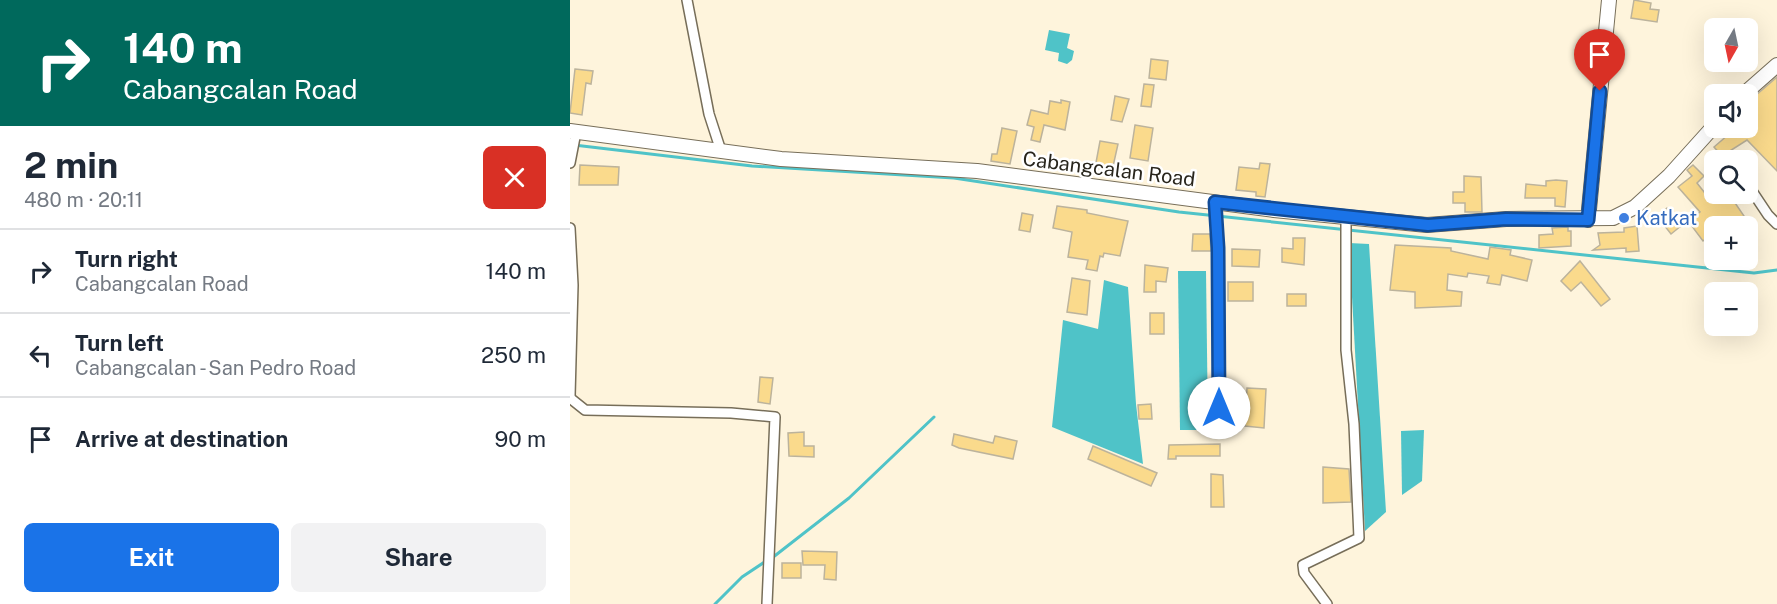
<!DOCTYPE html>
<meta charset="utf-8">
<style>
:root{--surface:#fff;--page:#f2f2f3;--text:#1f2937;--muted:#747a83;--line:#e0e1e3;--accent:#1a73e8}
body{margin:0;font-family:"Public Sans",sans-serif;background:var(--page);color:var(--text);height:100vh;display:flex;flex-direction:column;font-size:22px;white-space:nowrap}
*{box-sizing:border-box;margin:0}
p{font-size:20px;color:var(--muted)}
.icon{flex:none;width:33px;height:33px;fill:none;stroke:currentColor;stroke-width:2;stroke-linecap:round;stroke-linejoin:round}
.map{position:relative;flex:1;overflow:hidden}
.drawer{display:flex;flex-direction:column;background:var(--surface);width:570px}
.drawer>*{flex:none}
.banner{background:#00695c;color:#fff;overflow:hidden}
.needle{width:39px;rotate:189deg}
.tools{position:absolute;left:1134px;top:18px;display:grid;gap:12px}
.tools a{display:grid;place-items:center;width:54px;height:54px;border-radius:9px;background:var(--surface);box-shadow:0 6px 24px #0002;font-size:30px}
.pin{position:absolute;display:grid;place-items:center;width:51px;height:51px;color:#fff;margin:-62px -26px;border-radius:50% 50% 50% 0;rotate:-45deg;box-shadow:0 0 6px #0007}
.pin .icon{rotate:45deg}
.me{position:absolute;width:66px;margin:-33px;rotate:0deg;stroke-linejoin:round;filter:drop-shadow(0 0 4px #0008)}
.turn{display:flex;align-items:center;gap:21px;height:126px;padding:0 24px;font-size:27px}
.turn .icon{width:78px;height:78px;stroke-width:2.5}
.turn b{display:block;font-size:42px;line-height:51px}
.round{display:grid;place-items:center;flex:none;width:63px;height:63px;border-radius:9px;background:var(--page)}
.headline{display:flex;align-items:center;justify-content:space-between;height:102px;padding:0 24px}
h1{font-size:36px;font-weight:700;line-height:45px}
.button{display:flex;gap:12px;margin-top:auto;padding:12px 24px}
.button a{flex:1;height:69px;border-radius:9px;background:var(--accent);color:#fff;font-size:24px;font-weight:700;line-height:69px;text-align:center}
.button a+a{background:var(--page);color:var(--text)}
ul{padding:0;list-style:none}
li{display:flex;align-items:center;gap:18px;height:84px;padding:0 24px;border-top:2px solid var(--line)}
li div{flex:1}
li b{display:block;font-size:22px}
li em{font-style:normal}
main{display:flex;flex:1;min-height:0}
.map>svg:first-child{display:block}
</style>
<main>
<section class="drawer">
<div class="banner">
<div class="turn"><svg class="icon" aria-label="right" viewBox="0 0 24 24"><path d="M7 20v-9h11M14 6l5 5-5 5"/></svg><div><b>140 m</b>Cabangcalan Road</div></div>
</div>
<div class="headline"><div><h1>2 min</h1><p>480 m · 20:11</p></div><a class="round" style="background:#d93025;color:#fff"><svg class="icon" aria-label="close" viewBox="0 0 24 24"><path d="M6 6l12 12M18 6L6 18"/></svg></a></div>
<ul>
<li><svg class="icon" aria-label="right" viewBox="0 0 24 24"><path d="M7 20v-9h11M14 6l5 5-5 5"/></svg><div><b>Turn right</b><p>Cabangcalan Road</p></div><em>140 m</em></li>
<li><svg class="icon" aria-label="left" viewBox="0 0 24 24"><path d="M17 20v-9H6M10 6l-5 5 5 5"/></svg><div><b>Turn left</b><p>Cabangcalan - San Pedro Road</p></div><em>250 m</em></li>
<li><svg class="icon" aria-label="arrive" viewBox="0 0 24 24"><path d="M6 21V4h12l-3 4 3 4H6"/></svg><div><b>Arrive at destination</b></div><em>90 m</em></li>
</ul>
<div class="button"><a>Exit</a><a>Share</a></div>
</section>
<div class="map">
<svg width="1207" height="604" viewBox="0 0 1207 604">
<rect width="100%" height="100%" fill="#fef4dc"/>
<g fill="#4fc3c8">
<path d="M 479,30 L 500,34 L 497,48 L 504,51 L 502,60 L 497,64 L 488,61 L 489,53 L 475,50 Z"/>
<path d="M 779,243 L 799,244 L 816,512 L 795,531 Z"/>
<path d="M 608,271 L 636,271 L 638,430 L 610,430 Z"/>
<path d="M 534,280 L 558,287 L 566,404 L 573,464 L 482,427 L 493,320 L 528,329 Z"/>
<path d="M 854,430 L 852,481 L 832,495 L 831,431 Z"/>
</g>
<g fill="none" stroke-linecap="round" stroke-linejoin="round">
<g stroke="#4fc3c8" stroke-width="3">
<path d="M 4,145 L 182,166 L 384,178 L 609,212 L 1184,273 L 1207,270"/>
<path d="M 202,558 L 279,498 L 364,417"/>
<path d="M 145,604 L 172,577 L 196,561"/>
</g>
</g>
<g fill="#fada8c" stroke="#bcb39c" stroke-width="1.5">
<path d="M 1064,0 L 1081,3 L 1080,9 L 1089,10 L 1087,22 L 1061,18 Z"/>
<path d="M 581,59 L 598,61 L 596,80 L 579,78 Z"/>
<path d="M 5,69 L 23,71 L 21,84 L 16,83 L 12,115 L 0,113 Z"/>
<path d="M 1207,77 L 1207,171 L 1177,140 L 1152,156 L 1144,147 L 1166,128 L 1178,128 L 1178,102 Z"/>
<path d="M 574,84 L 584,85 L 581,107 L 571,106 Z"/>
<path d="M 545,96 L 559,99 L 552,122 L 541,120 Z"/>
<path d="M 491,100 L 500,102 L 495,130 L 474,125 L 470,142 L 461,140 L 464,127 L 457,125 L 461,110 L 478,114 L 480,101 L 491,103 Z"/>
<path d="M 565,125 L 583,128 L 578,161 L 560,158 Z"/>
<path d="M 432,128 L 447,131 L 440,164 L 421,161 L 422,154 L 427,154 Z"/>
<path d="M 530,141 L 548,144 L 542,171 L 525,168 Z"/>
<path d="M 690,163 L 700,164 L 695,197 L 686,196 L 686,192 L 666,190 L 669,167 L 689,169 Z"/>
<path d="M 10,165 L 49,167 L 48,185 L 9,185 Z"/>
<path d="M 1123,165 L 1134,176 L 1127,183 L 1138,197 L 1143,194 L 1159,194 L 1174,216 L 1159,226 L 1144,226 L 1144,232 L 1133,241 L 1118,221 L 1130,212 L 1108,187 L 1122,176 L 1117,170 Z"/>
<path d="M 894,176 L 911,177 L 912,212 L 895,212 L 895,203 L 883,203 L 883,192 L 894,192 Z"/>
<path d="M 986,180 L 997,181 L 995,207 L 985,206 L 985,198 L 955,198 L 956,184 L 976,186 L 976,181 Z"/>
<path d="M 487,206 L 517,210 L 517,213 L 558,221 L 550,256 L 534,253 L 533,257 L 530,256 L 527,271 L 516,269 L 518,260 L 498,257 L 502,232 L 483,228 Z"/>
<path d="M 1097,208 L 1111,226 L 1101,234 L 1087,216 Z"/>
<path d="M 452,213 L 463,215 L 460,232 L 449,230 Z"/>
<path d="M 1067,226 L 1069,251 L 1056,252 L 1056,248 L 1023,250 L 1030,245 L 1028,233 L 1054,232 L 1054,228 Z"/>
<path d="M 998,227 L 998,231 L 1001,231 L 1001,246 L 969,248 L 969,235 L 983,234 L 982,228 Z"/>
<path d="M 623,234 L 640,234 L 641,251 L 622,251 Z"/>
<path d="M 723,238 L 735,238 L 734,265 L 712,262 L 712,248 L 723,249 Z"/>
<path d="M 825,245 L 881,248 L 881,251 L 918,259 L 920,247 L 941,250 L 940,255 L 962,260 L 957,281 L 932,275 L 930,285 L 917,283 L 919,276 L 898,273 L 897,277 L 878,274 L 877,290 L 892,292 L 891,306 L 845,308 L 845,292 L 820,290 Z"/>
<path d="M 662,249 L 690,250 L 689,267 L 662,266 Z"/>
<path d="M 1010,261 L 1040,299 L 1031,306 L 1011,282 L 1001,291 L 991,281 Z"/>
<path d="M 575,265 L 598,268 L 596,282 L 586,281 L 586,292 L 574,292 Z"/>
<path d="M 502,278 L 520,281 L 517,315 L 497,312 Z"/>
<rect x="658" y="282" width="25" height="19"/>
<rect x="717" y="294" width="19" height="12"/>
<rect x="580" y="313" width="14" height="21"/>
<path d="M 190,377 L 203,378 L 200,404 L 188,402 Z"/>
<path d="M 677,388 L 696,389 L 694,428 L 675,426 Z"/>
<path d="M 581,404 L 582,419 L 569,419 L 568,405 Z"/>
<path d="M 234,432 L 234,446 L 244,446 L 244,457 L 219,456 L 218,433 Z"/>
<path d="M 384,434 L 423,443 L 425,436 L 447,441 L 443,459 L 389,448 L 382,445 Z"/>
<path d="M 650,444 L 650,456 L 606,456 L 606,459 L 598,459 L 599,445 Z"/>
<path d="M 523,446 L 587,473 L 581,486 L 518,459 Z"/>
<path d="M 753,467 L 779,469 L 781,502 L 753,503 Z"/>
<path d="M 641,474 L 653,475 L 654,507 L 641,507 Z"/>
<path d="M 232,551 L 267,552 L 266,580 L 254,579 L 255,565 L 233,565 Z"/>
<rect x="212" y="563" width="19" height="15"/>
</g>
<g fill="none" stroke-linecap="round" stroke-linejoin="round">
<g stroke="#776e59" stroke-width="12">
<g id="street">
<path d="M 117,0 L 139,114 L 151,151"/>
<path d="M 0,163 L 6,132"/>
<path d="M 1178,185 L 1198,215 L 1207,224"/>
<path d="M 645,202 L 648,248 L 649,408"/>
<path d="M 0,228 L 3,285 L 0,396"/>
<path d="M 0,398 L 15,410 L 161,413 L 205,417 L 197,604"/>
<path d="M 757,604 L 734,573 L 733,565 L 789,538 L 784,424 L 776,350 L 776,217"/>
</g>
</g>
<g stroke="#776e59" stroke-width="16">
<g id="secondary">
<path d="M 1174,94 L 1207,65"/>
<path d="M 0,131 L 211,159 L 407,171 L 704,210 L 857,225 L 936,219 L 1043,218 L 1065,207 L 1099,176 L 1144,126"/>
<path d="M 1018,220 L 1039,0"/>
</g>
</g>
<use href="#street" stroke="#fff" stroke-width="9"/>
<use href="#secondary" stroke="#fff" stroke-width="14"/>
</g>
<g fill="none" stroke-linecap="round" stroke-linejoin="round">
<g stroke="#114b97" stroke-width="15">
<path id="route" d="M 649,408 L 648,248 L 645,202 L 858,225 L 936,219 L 1018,220 L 1030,91"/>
</g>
<use href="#route" stroke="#1a73e8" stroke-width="10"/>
</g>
<circle fill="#3f7fe0" stroke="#fff" stroke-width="2" cx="1054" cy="218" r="6"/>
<g text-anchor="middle" stroke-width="5" stroke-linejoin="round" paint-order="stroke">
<g font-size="20" fill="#28251c" stroke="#fff">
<text transform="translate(539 169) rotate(7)" y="7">Cabangcalan Road</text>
</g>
<g font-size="20" fill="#366cbe" stroke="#fff" text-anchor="start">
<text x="1066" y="225">Katkat</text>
</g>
</g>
</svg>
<div class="tools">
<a><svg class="needle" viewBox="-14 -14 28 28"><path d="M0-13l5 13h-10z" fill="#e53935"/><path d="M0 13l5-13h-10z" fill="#747a83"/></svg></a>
<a><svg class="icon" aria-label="sound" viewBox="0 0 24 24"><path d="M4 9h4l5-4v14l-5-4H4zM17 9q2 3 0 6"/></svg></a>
<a><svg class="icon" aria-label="search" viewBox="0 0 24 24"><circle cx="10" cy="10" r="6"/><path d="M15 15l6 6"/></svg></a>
<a>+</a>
<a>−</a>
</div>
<div class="pin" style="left:1030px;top:91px;background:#d93025"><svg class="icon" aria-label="arrive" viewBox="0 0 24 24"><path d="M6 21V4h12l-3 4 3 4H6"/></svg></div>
<svg class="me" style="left:649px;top:408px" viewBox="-20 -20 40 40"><circle r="19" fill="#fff"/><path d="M0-13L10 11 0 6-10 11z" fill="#1a73e8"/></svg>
</div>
</main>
